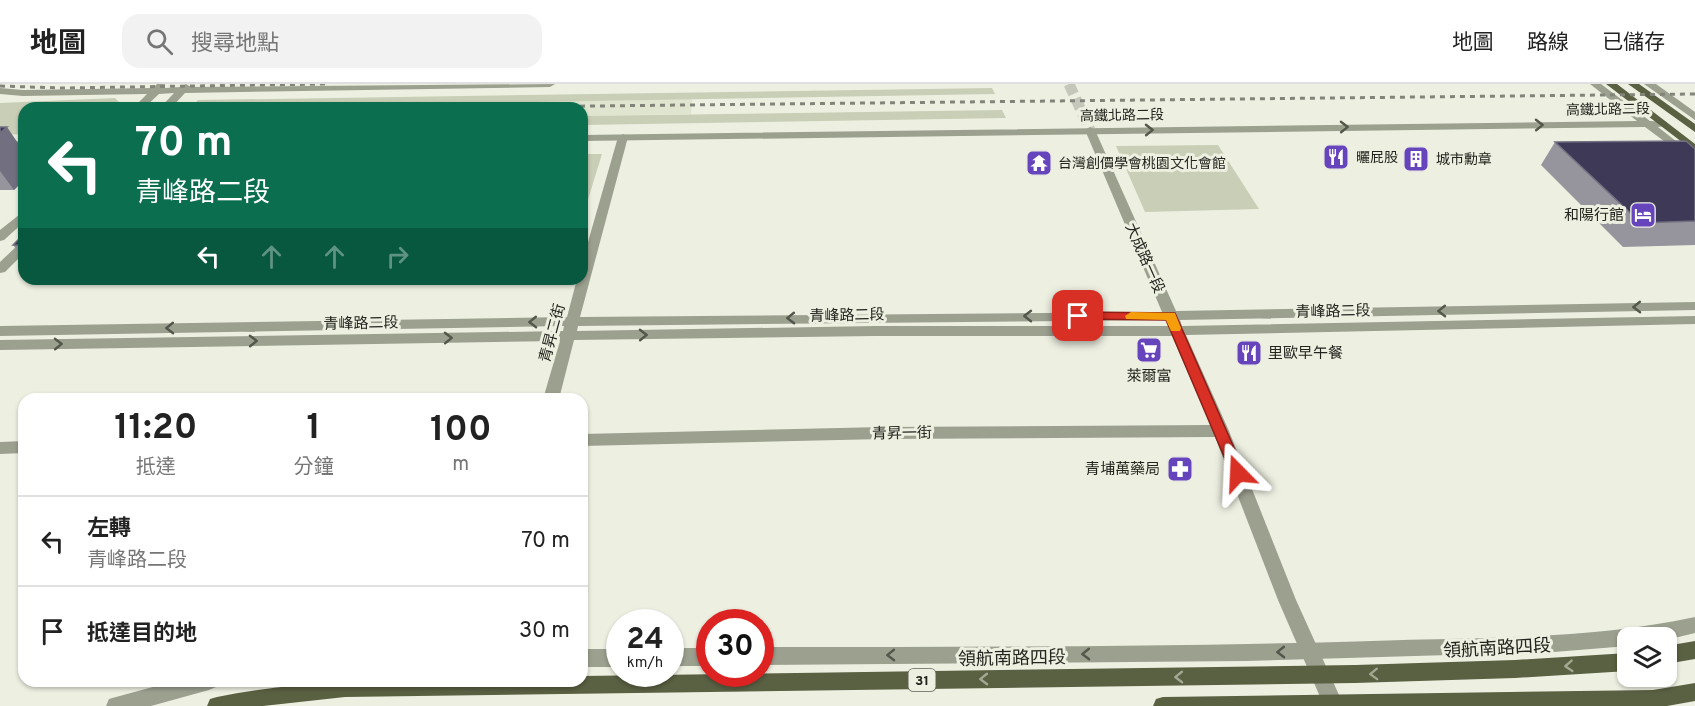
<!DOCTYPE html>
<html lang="zh-TW">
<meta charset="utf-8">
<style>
:root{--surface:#fff;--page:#f2f2f2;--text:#222;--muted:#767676;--line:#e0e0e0}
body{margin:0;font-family:Overpass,"Noto Sans TC",sans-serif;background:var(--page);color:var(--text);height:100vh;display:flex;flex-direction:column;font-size:22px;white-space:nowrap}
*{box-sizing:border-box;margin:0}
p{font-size:20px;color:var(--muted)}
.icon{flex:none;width:33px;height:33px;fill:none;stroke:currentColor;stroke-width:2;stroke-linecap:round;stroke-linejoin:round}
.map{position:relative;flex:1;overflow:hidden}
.side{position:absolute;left:18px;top:309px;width:570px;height:294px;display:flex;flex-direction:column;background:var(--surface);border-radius:18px;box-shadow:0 2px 4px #0004}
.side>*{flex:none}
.hud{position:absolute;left:18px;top:18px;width:570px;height:183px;border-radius:18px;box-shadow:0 2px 4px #0004;background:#0b6e4f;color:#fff;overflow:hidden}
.tools{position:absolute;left:1617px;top:543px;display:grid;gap:12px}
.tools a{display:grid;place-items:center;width:60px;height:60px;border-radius:12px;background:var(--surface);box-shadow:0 2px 4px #0004;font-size:30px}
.speed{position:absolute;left:606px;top:525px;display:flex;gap:12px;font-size:30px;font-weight:700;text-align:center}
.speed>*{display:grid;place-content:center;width:78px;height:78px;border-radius:50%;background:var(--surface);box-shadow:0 2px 4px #0004;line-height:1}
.speed small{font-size:15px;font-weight:400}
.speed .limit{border:9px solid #d22;background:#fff;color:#111}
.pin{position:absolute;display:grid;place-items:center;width:51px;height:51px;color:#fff;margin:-26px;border-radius:12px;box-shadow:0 3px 9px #0006}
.me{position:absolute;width:66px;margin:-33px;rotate:339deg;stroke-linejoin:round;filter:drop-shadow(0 0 4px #0008)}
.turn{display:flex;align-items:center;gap:21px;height:126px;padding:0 18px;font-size:27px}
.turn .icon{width:78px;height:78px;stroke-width:2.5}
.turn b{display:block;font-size:42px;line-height:51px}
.lanes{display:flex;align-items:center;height:57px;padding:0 18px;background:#0003;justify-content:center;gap:30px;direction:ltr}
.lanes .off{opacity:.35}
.eta{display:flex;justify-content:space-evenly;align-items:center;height:102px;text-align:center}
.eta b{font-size:36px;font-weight:700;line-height:42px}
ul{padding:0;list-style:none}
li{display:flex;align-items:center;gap:18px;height:90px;padding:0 18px;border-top:2px solid var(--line)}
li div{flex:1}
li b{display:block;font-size:22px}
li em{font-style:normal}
header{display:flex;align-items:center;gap:36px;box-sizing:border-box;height:84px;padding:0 30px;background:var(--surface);border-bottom:2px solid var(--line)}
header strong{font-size:28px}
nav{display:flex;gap:33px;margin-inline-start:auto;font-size:21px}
.search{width:420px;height:54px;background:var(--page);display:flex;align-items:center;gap:15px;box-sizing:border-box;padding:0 21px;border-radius:18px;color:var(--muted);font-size:22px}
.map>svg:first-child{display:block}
</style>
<header>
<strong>地圖</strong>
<div class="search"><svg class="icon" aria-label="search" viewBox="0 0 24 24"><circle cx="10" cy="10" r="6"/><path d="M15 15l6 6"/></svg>搜尋地點</div>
<nav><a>地圖</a><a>路線</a><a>已儲存</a></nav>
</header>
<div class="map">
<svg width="1695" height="622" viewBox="0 0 1695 622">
<rect width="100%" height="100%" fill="#edf0e1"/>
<path fill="#e0e5cf" d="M 692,15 L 691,30 L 582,32 L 582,24 L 205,24 Z"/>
<g fill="#c9ceb6">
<path d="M 992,4 L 995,10 L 191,24 L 198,16 Z"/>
<path d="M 115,14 L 120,19 L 115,24 L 24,24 L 24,50 L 0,51 L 0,19 Z"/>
<path d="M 1002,26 L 1006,34 L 582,41 L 582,32 Z"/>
<path d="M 1218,61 L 1259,125 L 1145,128 L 1116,62 Z"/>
<path d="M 582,70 L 602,70 L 582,135 Z"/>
</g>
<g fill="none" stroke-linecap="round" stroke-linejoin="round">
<path stroke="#c5c7ba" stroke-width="11" stroke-dasharray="11 5" stroke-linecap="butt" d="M 1069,0 L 1090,46"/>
<g fill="#9ca08f" fill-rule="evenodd">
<path d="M 1090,43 L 1095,46 L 1176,227 L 1695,218 L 1695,226 L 1180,236 L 1182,242 L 1695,232 L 1695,240 L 1186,251 L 1229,347 L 1296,516 L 1344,622 L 1324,622 L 1278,516 L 1215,353 L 883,355 L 582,362 L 582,350 L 883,343 L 1211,341 L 1172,252 L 875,252 L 574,256 L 559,315 L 543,315 L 560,257 L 0,266 L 0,256 L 563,247 L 564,242 L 0,252 L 0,242 L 567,233 L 577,195 L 582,195 L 582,179 L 618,53 L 623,50 L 628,53 L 580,233 L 1162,228 L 1085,46 ZM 1166,236 L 1169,242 L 875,242 L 577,247 L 578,242 Z"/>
<path d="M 24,357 L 24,369 L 0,370 L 0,358 Z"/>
</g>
<g fill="#9ca08f" fill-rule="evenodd">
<path d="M 157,0 L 165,0 L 165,4 L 180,3 L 186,0 L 191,3 L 555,0 L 550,3 L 185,9 L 171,24 L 160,24 L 174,9 L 159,10 L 144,24 L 133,24 L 147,10 L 23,12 L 0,10 L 0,4 L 23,6 L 153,4 Z"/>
<path d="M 1590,0 L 1601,0 L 1650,37 L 1667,38 L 1667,42 L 1658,43 L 1695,72 L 1695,80 L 1645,43 L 582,57 L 582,51 L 1637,37 Z"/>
<path d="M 1644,0 L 1656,0 L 1695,28 L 1695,36 Z"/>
<path d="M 24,57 L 24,63 L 0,64 L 0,58 Z"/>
<path d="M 24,127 L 24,138 L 4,156 L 0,157 L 0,146 Z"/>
<path d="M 24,158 L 24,169 L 5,188 L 0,189 L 0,178 L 20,159 Z"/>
<path d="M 1695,533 L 1695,549 L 1666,556 L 1666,554 L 1628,554 L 1628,562 L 1554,568 L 1247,577 L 760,581 L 760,563 C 964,563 1168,563 1372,557 C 1480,553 1589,556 1695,533 Z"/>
<rect x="670" y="564" width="40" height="18"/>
<rect x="582" y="565" width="38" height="18"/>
<path d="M 175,597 L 219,597 L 216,603 L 209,606 L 151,622 L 106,622 L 109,615 L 116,613 Z"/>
</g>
<g fill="#5a6042" fill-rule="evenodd">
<path d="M 1606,0 L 1617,0 L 1695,60 L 1695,68 Z"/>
<path d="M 1628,0 L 1639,0 L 1695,40 L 1695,48 Z"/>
<path d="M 1695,557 L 1695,575 L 1666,580 L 1666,562 Z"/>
<path d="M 1628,569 L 1628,587 L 1515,594 L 1355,599 L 345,613 L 263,622 L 207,622 L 210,615 L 217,613 C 337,589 460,597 582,597 L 582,592 L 1355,581 L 1515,576 Z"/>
<path d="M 1695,599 L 1695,617 L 1667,622 L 1153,622 L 1156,615 L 1163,613 L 1653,606 Z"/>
</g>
<g stroke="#82847a" stroke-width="3" stroke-dasharray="5 5" stroke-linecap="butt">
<path d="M 0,2 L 62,4 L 325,0"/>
<path d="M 410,24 L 1695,10"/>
</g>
</g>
<g fill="#96949c">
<path d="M 0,43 L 24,68 L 24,96 L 14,106 L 0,106 Z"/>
<path d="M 1555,58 L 1695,65 L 1695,161 L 1623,163 L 1541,81 Z"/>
<path d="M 24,150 L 24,175 L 13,161 Z"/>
</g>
<path fill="#727080" d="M 7,43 L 24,68 L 24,96 L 14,106 L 0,87 L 0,49 Z"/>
<g fill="#3e3957" stroke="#727080" stroke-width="1.5">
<path d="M 0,43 L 7,43 L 0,49 Z"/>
<path d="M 1686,57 L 1695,65 L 1695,137 L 1641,139 L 1555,58 Z"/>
<path d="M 24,150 L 24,161 L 13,161 Z"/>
</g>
<defs><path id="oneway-chevron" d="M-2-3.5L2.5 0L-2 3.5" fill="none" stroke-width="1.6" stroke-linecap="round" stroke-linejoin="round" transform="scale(1.5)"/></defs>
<g stroke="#53564b">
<use href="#oneway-chevron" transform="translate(1539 41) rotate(-1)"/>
<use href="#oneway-chevron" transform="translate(1344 43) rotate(-1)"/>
<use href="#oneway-chevron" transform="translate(1149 46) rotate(-1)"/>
<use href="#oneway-chevron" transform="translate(1637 223) rotate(179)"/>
<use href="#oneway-chevron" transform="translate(1442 227) rotate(179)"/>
<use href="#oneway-chevron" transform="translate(1028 232) rotate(180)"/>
<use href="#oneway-chevron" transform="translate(791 234) rotate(179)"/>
<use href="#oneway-chevron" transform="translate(533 238) rotate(179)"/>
<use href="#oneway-chevron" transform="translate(170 244) rotate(179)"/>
<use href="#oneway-chevron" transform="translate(643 251) rotate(-1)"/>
<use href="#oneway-chevron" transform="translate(448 254) rotate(-1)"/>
<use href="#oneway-chevron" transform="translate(253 257) rotate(-1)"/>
<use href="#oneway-chevron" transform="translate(58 260) rotate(-1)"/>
<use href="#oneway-chevron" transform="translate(1281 568) rotate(179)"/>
<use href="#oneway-chevron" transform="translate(1086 570) rotate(179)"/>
<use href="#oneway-chevron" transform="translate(891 571) rotate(179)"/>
</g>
<g stroke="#a4a892">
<use href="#oneway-chevron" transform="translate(1569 582) rotate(176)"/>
<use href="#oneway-chevron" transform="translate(1374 590) rotate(178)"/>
<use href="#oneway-chevron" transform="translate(1179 593) rotate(179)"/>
<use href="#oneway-chevron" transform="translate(984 595) rotate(179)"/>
</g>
<path fill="#d93025" stroke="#8d1f18" stroke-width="1.5" d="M 1078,228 L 1175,229 L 1245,389 L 1243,393 L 1233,393 L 1231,389 L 1166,236 L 1073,235 L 1071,232 Z"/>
<path fill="#f59e0b" d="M 1131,228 L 1175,229 L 1181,244 L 1180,247 L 1171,247 L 1166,236 L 1126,235 L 1125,232 Z"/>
<defs>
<g id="restaurant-square" transform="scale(1.35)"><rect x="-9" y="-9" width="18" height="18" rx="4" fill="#6644bc" stroke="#edf0e1"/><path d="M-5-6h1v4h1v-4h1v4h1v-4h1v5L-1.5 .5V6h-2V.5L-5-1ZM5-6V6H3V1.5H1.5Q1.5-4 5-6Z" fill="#fff"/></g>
<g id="building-square" transform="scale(1.35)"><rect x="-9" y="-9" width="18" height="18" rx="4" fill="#6644bc" stroke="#edf0e1"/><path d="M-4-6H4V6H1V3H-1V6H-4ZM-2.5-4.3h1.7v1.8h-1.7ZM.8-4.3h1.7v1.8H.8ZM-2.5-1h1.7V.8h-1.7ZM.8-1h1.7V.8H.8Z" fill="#fff"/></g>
<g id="temple-square" transform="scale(1.35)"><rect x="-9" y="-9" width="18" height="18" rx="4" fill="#6644bc" stroke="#edf0e1"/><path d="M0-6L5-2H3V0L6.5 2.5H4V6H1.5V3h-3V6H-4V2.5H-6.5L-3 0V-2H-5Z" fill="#fff"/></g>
<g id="hotel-square" transform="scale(1.35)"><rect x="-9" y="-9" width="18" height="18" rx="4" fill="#6644bc" stroke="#edf0e1"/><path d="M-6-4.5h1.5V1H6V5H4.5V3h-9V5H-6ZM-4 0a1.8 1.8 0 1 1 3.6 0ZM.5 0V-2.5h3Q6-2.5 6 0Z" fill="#fff"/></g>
<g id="supermarket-square" transform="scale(1.35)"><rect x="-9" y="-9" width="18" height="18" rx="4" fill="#6644bc" stroke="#edf0e1"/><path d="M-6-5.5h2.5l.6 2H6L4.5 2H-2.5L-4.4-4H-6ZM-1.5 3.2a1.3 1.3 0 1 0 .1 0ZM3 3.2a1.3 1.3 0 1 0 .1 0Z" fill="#fff"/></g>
<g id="pharmacy-square" transform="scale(1.35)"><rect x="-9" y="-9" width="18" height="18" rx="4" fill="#6644bc" stroke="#edf0e1"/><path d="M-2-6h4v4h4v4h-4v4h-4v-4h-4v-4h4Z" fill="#fff"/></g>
</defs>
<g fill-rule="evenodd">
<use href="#restaurant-square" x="1336" y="73"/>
<use href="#building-square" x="1416" y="75"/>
<use href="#temple-square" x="1039" y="79"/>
<use href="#hotel-square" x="1643" y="131"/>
<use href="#supermarket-square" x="1149" y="266"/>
<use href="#restaurant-square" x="1249" y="269"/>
<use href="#pharmacy-square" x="1180" y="385"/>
</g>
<g text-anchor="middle" stroke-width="6" stroke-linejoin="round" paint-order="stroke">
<g font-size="14" fill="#23241e" stroke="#edf0e1">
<text transform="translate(1608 25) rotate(-1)" y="5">高鐵北路二段</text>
<text transform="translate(1122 31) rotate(-1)" y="5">高鐵北路二段</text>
</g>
<g font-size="14" fill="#23241e" stroke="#edf0e1" text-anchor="start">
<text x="1356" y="78">曬屁股</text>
<text x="1436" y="80">城市勳章</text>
<text x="1058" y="84">台灣創價學會桃園文化會館</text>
</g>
<rect fill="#edf0e1" stroke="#606158" stroke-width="1.5" x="908.5" y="585" width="27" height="22" rx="4.5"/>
<g font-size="14" font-weight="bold" fill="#23241e">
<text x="922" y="601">31</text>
</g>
<g font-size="15" fill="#23241e" stroke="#edf0e1" text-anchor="end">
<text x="1624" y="136">和陽行館</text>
<text x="1268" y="274" text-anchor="start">里歐早午餐</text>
<text x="1149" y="297" text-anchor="middle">萊爾富</text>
<text x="1160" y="390">青埔萬藥局</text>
</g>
<g font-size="15" fill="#23241e" stroke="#edf0e1">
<text transform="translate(1145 174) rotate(66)" y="5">大成路一段</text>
<text transform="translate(1333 227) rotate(-1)" y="5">青峰路二段</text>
<text transform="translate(847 231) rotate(-1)" y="5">青峰路二段</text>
<text transform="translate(361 239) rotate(-1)" y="5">青峰路二段</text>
<text transform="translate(552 249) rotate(-75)" y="5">青昇二街</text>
<text transform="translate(902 349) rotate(-1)" y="5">青昇一街</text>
</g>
<g font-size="18" fill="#23241e" stroke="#edf0e1">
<text transform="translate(1497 564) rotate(-3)" y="6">領航南路四段</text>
<text transform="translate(1012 574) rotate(-1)" y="6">領航南路四段</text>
</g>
</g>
</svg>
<div class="tools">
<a><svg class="icon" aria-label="layers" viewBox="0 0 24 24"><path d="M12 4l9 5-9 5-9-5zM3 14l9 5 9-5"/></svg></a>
</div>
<div class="speed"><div>24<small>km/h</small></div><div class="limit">30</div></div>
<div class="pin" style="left:1078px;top:232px;background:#d93025"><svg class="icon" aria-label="arrive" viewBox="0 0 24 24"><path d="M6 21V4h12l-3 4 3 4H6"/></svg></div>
<svg class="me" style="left:1238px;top:389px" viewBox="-20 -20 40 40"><path d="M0-17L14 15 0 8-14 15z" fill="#d93025" stroke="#fff" stroke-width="4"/></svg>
<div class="hud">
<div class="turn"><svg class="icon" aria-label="left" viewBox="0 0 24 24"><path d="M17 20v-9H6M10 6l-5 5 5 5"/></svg><div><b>70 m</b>青峰路二段</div></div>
<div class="lanes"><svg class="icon" aria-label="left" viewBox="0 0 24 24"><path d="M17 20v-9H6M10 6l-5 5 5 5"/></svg><svg class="icon off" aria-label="ahead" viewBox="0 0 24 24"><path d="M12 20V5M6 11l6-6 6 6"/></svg><svg class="icon off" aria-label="ahead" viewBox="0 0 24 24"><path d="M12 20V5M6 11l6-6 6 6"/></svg><svg class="icon off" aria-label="right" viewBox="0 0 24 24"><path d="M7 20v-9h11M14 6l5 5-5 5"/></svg></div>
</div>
<section class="side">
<div class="eta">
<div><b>11:20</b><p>抵達</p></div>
<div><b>1</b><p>分鐘</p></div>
<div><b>100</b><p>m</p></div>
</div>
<ul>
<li><svg class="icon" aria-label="left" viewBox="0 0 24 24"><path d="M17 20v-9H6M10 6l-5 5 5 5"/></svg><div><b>左轉</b><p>青峰路二段</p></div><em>70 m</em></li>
<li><svg class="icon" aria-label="arrive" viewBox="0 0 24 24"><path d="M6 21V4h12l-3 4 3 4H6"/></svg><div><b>抵達目的地</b></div><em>30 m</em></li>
</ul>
</section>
</div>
